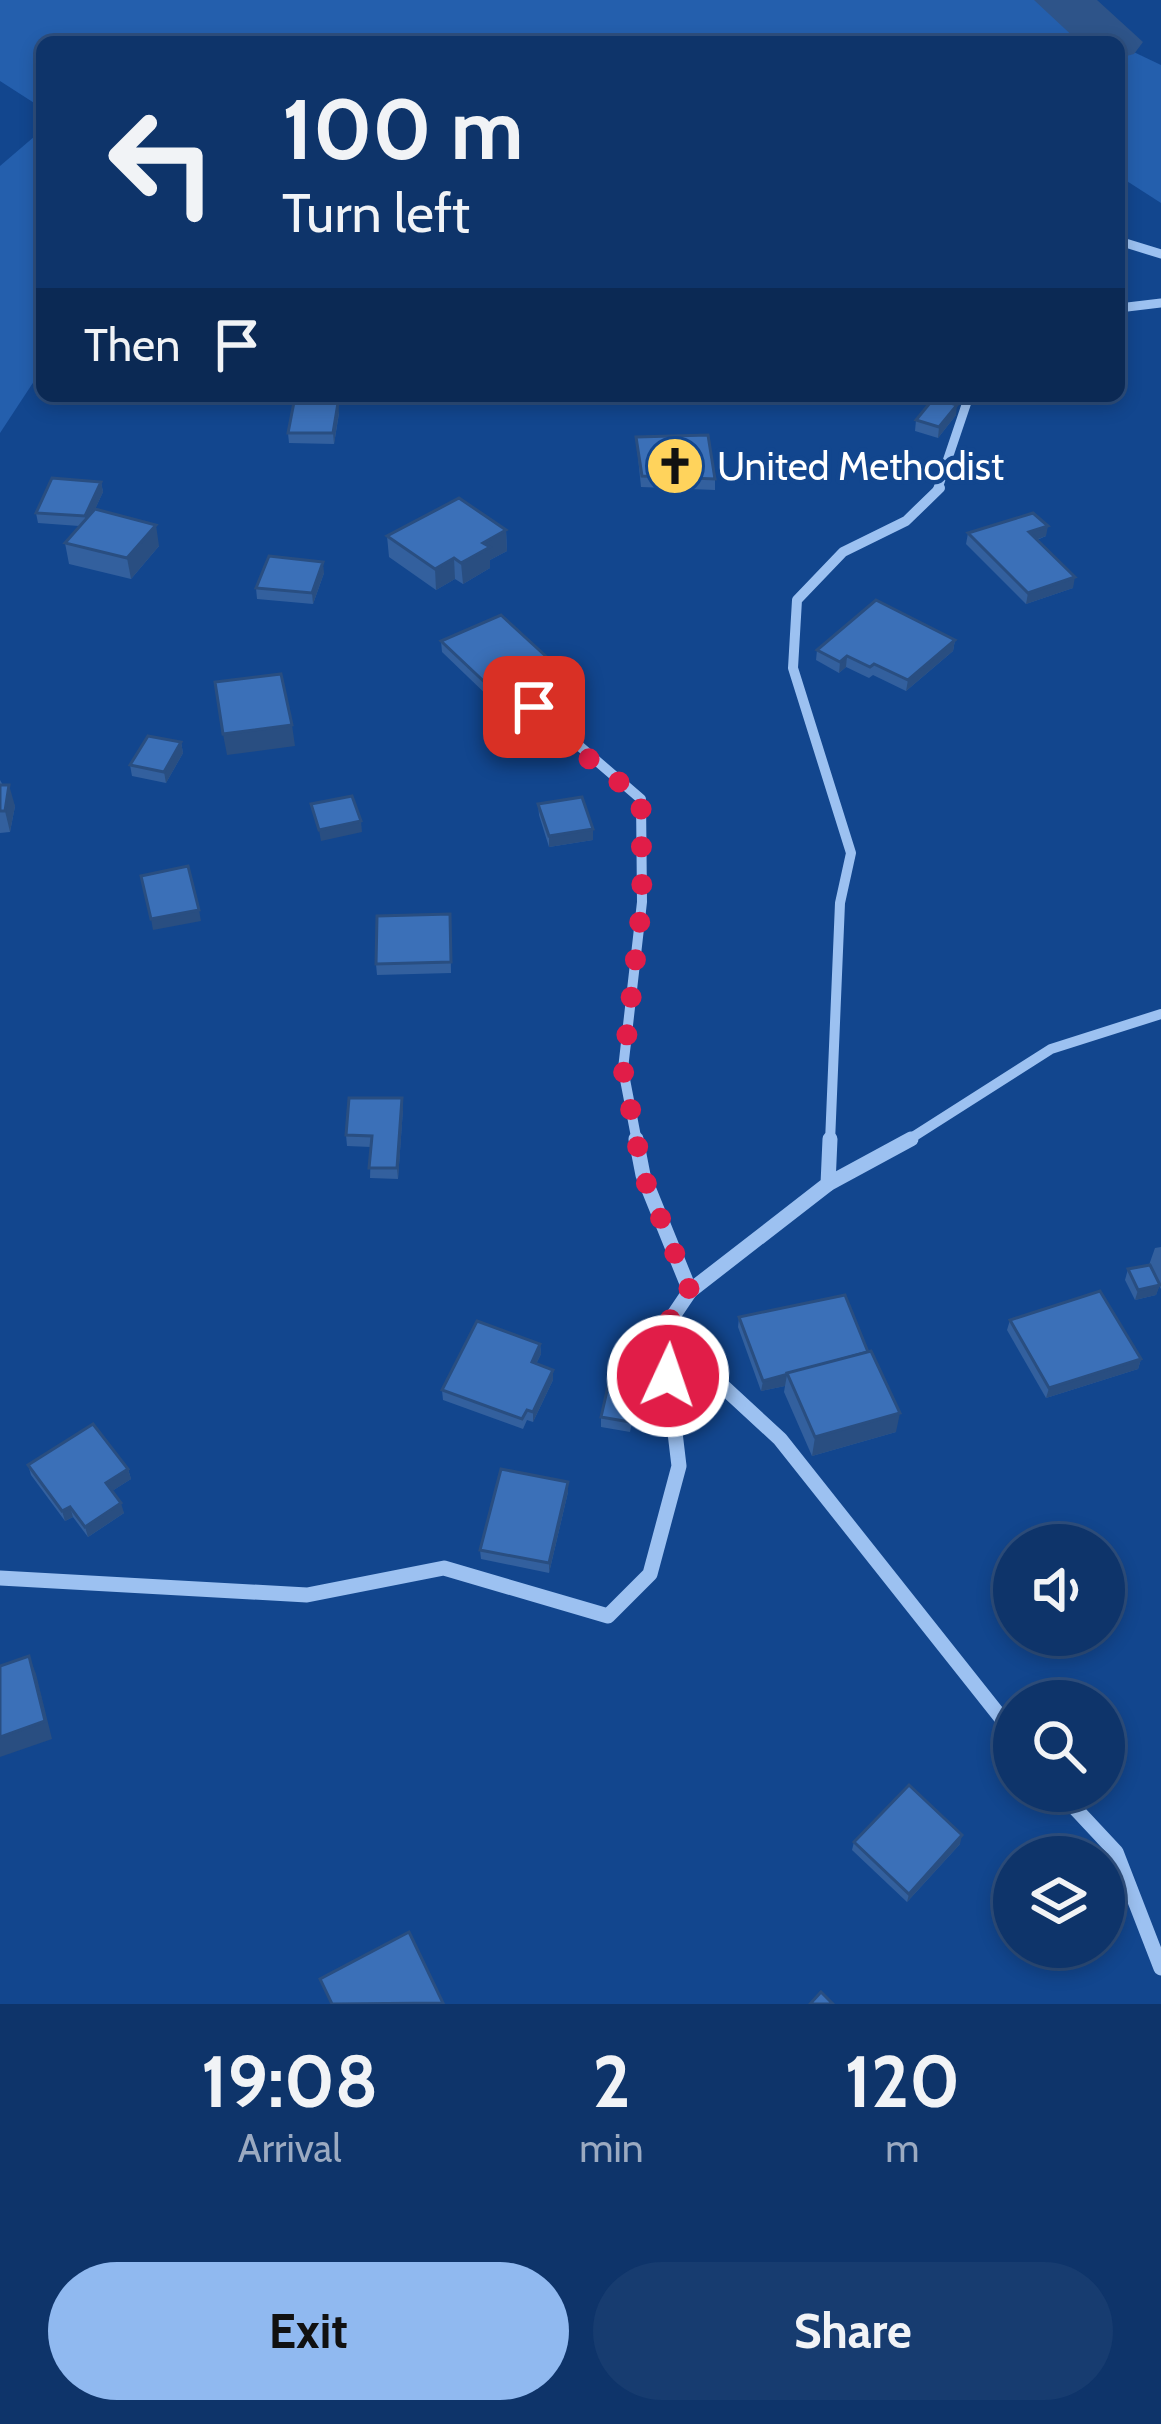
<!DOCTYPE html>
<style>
:root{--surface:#0e346a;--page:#173c70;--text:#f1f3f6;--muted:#9baac1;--line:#2e4f7e;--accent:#90b9f0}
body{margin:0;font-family:Cabin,sans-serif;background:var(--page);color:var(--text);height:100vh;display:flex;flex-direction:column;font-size:45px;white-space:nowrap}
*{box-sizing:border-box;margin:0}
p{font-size:39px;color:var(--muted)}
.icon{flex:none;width:66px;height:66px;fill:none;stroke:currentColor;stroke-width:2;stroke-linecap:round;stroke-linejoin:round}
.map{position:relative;height:2004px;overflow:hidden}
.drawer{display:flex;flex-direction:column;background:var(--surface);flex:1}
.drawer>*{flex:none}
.guide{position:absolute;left:36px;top:36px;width:1089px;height:366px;border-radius:18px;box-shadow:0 6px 18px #0003,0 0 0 3px var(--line);background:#0e346a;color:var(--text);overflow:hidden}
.controls{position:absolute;left:993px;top:1524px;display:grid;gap:24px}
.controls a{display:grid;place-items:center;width:132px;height:132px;border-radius:50%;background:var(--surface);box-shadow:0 6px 18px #0003,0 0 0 3px var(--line);font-size:60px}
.pin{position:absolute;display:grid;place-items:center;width:102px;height:102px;color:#fff;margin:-51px;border-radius:24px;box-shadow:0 6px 18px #0006}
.me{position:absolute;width:132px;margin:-66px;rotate:3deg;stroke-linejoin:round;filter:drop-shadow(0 0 9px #0008)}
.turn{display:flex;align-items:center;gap:42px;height:252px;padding:0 48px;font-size:54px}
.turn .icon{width:156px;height:156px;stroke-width:2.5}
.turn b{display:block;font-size:84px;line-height:102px}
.then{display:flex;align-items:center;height:114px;padding:0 48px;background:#0003;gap:24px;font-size:45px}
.eta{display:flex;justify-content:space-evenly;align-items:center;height:204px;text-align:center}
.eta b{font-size:72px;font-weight:700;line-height:84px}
.button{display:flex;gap:24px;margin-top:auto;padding:24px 48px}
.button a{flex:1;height:138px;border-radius:72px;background:var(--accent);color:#111;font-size:48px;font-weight:700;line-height:138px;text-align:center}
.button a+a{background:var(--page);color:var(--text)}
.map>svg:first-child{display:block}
</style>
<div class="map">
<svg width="1161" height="2004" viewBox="0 0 1161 2004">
<rect width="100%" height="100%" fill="#12468e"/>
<g fill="#245fad">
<path d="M 0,0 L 1062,0 L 1114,42 L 42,42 L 42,108 L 0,81 Z"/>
<path d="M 1119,45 L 1161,65 L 1161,203 L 1119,176 Z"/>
<path d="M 42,130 L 42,369 L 0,433 L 0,166 Z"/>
</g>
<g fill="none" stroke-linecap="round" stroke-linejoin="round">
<path fill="#2e5489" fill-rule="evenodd" d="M 1034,0 L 1097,0 L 1143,42 L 1134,54 L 1119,58 L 1119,42 L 1079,42 Z"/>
<g stroke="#9cc1f1" stroke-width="9">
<path d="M 1119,241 L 1161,254"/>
<path d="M 1119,308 L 1161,303"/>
<path d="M 937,491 L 969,396"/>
</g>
<g stroke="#9cc1f1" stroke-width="10">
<path d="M 534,707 L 641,799 L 642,902 L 623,1069 L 637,1142"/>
<path d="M 830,1142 L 840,903 L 851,853 L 793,668 L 797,600 L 843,552 L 906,521 L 940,488"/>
<path d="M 905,1142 L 1051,1049 L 1161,1014"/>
</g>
<g stroke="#9cc1f1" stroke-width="15">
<path d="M 636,1139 L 643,1175 L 690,1291 L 663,1331 L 780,1439 L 1014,1734"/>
<path d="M 828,1184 L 911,1139"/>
<path d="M 690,1291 L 828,1184 L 830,1139"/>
<path d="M 0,1578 L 307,1595 L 444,1568 L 608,1616 L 650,1574 L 679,1466 L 663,1332"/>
<path d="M 1059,1791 L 1116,1852 L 1161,1968"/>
</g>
</g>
<g fill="#33609e">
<path d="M 899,396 L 927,396 L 922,401 Z"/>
<path d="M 339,413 L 334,444 L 289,443 L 288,433 Z"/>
<path d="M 956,415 L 938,438 L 915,431 L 916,420 Z"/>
<path d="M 636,437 L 715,479 L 715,490 L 641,487 Z"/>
<path d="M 101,482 L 103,492 L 95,509 L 159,546 L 131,579 L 69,564 L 65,543 L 79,526 L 38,523 L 36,513 Z"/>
<path d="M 506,530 L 507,551 L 490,560 L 490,568 L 463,584 L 455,579 L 436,590 L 389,557 L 387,536 Z"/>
<path d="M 968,533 L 1046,536 L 1037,540 L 1073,588 L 1026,604 L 966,544 Z"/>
<path d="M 324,573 L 313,604 L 257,599 L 256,588 Z"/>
<path d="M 955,640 L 953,651 L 906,691 L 873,675 L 869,678 L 846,667 L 839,673 L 816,660 L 817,650 Z"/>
<path d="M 441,641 L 562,682 L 526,698 L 517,690 L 493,701 L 442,652 Z"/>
<path d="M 181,742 L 183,753 L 166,783 L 132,776 L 130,765 Z"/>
<path d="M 0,780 L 15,806 L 10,832 L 0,833 Z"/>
<path d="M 538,804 L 593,840 L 549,847 L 539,815 Z"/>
<path d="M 450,914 L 451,973 L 377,975 L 376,964 Z"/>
<path d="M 402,1098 L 403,1109 L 398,1179 L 370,1178 L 371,1147 L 347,1146 L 346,1135 Z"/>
<path d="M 1161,1247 L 1161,1289 L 1159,1286 L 1156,1295 L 1135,1300 L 1125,1280 L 1128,1269 L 1149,1265 L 1155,1248 Z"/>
<path d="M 739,1317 L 896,1432 L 812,1456 L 784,1392 L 785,1386 L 761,1391 L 738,1327 Z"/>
<path d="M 1010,1320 L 1141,1359 L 1138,1369 L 1046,1398 L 1007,1330 Z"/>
<path d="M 540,1344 L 541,1354 L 536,1364 L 553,1380 L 533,1422 L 527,1420 L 523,1429 L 443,1400 L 442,1390 Z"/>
<path d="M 639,1387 L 638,1397 L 630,1432 L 601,1427 L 601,1417 Z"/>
<path d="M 28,1465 L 128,1469 L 131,1479 L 112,1491 L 124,1513 L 88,1537 L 73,1517 L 65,1521 L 31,1475 Z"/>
<path d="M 568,1482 L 568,1492 L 549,1573 L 481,1559 L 480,1550 Z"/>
<path d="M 854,1842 L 960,1844 L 907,1902 L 852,1850 Z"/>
</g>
<g fill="#294e81">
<path d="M 338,403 L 339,413 L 334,444 L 333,433 Z"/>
<path d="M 957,405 L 956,415 L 938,438 L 939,427 Z"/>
<path d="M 101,482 L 103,492 L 87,527 L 85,516 Z"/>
<path d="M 156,525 L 159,546 L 131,579 L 127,558 Z"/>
<path d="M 1048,526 L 1046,536 L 1027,543 L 1029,532 Z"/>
<path d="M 506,530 L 507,551 L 490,560 L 490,568 L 463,584 L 461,563 L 483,543 Z"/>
<path d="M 454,558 L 455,579 L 436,590 L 435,569 Z"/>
<path d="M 323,562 L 324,573 L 313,604 L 312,593 Z"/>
<path d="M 1075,577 L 1073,588 L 1026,604 L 1028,593 Z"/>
<path d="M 955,640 L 953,651 L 906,691 L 908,680 Z"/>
<path d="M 847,656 L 846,667 L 839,673 L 840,662 Z"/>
<path d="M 562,671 L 562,682 L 526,698 L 525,687 Z"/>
<path d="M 517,679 L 517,690 L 493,701 L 493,690 Z"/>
<path d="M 292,725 L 295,746 L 227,755 L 223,734 Z"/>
<path d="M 181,742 L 183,753 L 166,783 L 164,772 Z"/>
<path d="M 9,785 L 15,806 L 10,832 L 5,811 Z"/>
<path d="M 361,821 L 362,832 L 321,841 L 319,830 Z"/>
<path d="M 593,829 L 593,840 L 549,847 L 549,836 Z"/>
<path d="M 199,910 L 201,921 L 153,930 L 151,919 Z"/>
<path d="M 402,1098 L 403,1109 L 398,1179 L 397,1168 Z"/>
<path d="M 1160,1285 L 1156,1295 L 1135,1300 L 1138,1290 Z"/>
<path d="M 540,1344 L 541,1354 L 532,1372 L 532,1362 Z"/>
<path d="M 1141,1359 L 1138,1369 L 1046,1398 L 1049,1388 Z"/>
<path d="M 553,1370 L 553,1380 L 533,1422 L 533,1412 Z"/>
<path d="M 787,1375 L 785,1386 L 761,1391 L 763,1381 Z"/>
<path d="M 900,1413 L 896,1432 L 812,1456 L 815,1437 Z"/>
<path d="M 128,1469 L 131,1479 L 109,1493 L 106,1483 Z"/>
<path d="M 568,1482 L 568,1492 L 549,1573 L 549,1563 Z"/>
<path d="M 121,1503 L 124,1513 L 88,1537 L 85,1527 Z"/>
<path d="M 70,1507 L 73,1517 L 65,1521 L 62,1511 Z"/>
<path d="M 29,1656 L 36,1674 L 52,1739 L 0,1757 L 0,1737 Z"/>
<path d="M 962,1835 L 960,1844 L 907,1902 L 909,1894 Z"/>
</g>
<g fill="#3b70b8" stroke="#294e81" stroke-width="3">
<path d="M 934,398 L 957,405 L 939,427 L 916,420 Z"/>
<path d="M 294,402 L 338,403 L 333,433 L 288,433 Z"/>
<path d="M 708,435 L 715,479 L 642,476 L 636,437 Z"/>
<path d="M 52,478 L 101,482 L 85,516 L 36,513 Z"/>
<path d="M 459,498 L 506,530 L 483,543 L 490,547 L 461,563 L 454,558 L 435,569 L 387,536 Z"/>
<path d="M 95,509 L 156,525 L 127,558 L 65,543 Z"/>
<path d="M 1033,513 L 1048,526 L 1029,532 L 1075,577 L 1028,593 L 968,533 Z"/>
<path d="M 269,556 L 323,562 L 312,593 L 256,588 Z"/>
<path d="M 876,600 L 955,640 L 908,680 L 874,664 L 870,667 L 847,656 L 840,662 L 817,650 Z"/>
<path d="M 501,615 L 562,671 L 525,687 L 517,679 L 493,690 L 441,641 Z"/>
<path d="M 281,674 L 292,725 L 223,734 L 215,682 Z"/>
<path d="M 148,736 L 181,742 L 164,772 L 130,765 Z"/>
<path d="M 0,785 L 9,785 L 5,811 L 0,811 Z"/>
<path d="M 352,796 L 361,821 L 319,830 L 311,804 Z"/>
<path d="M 582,797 L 593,829 L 549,836 L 538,804 Z"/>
<path d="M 188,866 L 199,910 L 151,919 L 141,876 Z"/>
<path d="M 450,914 L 451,962 L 376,964 L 377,916 Z"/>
<path d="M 349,1098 L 402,1098 L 397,1168 L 369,1168 L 372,1136 L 346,1135 Z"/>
<path d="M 1150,1265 L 1160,1285 L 1138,1290 L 1128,1269 Z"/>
<path d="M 1100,1291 L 1141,1359 L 1049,1388 L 1010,1320 Z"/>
<path d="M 845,1295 L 868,1352 L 763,1381 L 739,1317 Z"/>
<path d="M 477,1321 L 540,1344 L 532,1362 L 553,1370 L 533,1412 L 527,1410 L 522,1419 L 442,1390 Z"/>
<path d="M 871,1351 L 900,1413 L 815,1437 L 787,1373 Z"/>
<path d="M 609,1382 L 639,1387 L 630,1422 L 601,1417 Z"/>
<path d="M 93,1424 L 128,1469 L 106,1483 L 121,1503 L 85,1527 L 70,1507 L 62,1511 L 28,1465 Z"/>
<path d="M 501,1469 L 568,1482 L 549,1563 L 480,1550 Z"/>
<path d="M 29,1656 L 45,1721 L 0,1737 L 0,1666 Z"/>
<path d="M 909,1785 L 962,1835 L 909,1894 L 854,1842 Z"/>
<path d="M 409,1932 L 443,2003 L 332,2004 L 320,1979 Z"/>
<path d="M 821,1992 L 833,2004 L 810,2004 Z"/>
</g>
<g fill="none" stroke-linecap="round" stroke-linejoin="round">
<path stroke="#e11d48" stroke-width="21" stroke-dasharray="0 37.8" d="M 534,707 L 588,758 L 641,799 L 642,902 L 623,1069 L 643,1175 L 690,1291 L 663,1330 L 668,1376"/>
</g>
<defs>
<g id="church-disc" transform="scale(3)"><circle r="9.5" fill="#ffd35c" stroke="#12468e"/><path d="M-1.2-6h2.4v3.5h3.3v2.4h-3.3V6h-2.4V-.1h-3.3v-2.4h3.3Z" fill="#111"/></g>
</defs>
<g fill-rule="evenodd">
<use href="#church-disc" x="675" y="466"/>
</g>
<g text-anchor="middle" stroke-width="9" stroke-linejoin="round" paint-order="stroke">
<g font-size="39" fill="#fff" stroke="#12468e" text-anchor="start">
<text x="717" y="480">United Methodist</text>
</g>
</g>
</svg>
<div class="controls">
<a><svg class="icon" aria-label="sound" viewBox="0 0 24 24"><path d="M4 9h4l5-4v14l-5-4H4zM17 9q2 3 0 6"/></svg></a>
<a><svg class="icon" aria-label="search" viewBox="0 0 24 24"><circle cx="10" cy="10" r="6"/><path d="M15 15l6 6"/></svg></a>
<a><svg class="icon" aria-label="layers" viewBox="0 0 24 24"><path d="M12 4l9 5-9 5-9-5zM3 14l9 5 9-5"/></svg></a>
</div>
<div class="pin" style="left:534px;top:707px;background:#d93025"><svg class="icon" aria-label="arrive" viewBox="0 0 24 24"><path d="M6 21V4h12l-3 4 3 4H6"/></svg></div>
<svg class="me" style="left:668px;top:1376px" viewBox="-20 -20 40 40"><circle r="17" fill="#e11d48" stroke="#fff" stroke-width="3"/><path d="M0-11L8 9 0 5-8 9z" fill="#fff"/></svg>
<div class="guide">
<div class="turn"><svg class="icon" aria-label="left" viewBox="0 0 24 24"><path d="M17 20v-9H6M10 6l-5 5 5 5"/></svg><div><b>100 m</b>Turn left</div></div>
<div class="then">Then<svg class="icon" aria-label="arrive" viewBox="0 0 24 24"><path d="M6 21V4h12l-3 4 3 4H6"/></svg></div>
</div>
</div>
<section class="drawer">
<div class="eta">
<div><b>19:08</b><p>Arrival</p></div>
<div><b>2</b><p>min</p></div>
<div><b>120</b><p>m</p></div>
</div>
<div class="button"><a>Exit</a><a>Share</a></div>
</section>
